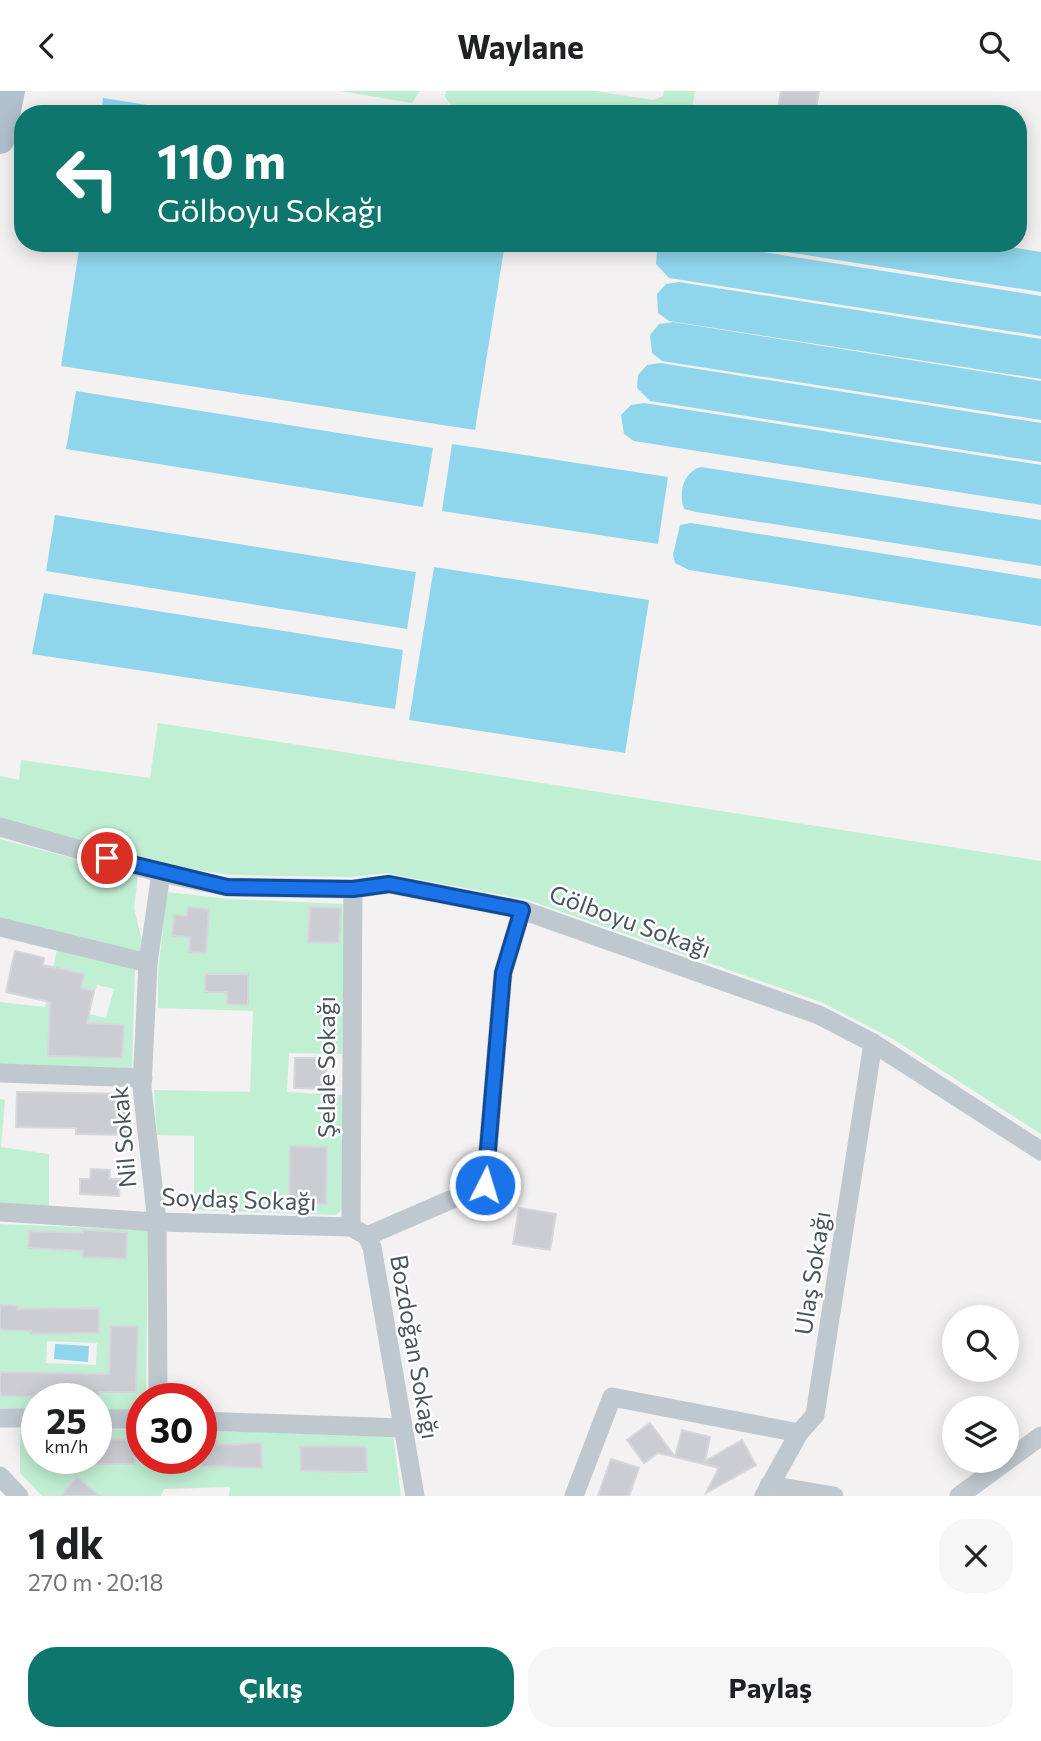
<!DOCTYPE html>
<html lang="tr">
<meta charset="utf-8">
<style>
:root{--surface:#fff;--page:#f6f6f6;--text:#202124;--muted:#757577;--accent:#0f766e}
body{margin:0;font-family:Commissioner,sans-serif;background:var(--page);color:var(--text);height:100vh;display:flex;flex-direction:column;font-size:26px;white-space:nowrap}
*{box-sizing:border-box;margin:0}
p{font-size:23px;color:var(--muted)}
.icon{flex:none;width:38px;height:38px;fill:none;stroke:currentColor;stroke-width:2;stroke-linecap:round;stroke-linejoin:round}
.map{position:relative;height:1405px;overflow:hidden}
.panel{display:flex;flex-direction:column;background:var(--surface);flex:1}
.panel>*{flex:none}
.hud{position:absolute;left:14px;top:14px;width:1013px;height:147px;border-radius:28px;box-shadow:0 4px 18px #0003;background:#0f766e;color:#fff;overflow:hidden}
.fabs{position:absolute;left:942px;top:1214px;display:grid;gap:14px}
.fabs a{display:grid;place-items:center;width:77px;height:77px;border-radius:50%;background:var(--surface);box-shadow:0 4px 18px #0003;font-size:35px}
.speed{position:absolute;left:21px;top:1292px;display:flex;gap:14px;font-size:35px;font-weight:700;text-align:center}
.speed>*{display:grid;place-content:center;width:91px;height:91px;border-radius:50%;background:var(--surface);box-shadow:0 4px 18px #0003;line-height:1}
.speed small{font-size:18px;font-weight:400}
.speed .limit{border:10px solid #d22;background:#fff;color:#111}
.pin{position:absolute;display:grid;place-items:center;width:60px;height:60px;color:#fff;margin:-30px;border:4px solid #fff;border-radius:50%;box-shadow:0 2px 7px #0007}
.me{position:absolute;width:77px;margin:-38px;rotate:5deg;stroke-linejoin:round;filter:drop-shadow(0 0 5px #0008)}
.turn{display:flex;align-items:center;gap:24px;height:147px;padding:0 28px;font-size:32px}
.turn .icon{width:91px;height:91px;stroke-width:2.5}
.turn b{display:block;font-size:49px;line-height:60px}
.round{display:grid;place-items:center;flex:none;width:74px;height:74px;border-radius:28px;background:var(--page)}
.overview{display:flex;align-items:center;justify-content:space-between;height:119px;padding:0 28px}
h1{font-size:42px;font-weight:700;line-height:52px}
.cta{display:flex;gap:14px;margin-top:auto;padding:14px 28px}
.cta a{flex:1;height:80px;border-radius:28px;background:var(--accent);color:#fff;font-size:28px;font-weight:700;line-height:80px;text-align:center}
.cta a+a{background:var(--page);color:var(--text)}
header{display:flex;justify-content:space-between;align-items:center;height:91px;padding:0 28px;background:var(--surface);font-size:32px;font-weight:700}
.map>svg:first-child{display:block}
</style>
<header><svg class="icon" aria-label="back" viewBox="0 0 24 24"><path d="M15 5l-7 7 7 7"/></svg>Waylane<svg class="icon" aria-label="search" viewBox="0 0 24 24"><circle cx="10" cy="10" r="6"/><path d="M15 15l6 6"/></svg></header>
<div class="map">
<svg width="1041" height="1405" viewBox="0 0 1041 1405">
<rect width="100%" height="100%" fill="#f3f1f1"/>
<g fill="#c1efd4" fill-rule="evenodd">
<path d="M 340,0 L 420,0 L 412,12 Z"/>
<path d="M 446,0 L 596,0 L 653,9 L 663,5 L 664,0 L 695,0 L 691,23 L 493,23 L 453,16 L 445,6 Z"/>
<path d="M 158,632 L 1041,770 L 1041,1043 L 893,948 L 821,911 L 528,809 L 386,782 L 352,786 L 230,784 L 158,773 L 0,727 L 0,685 L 19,689 L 21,669 L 150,687 Z"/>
<path d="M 0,748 L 138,785 L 134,817 L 144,858 L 142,866 L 0,830 Z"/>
<path d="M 167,801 L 230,808 L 346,813 L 342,963 L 289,962 L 287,1001 L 344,1004 L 346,1115 L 336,1124 L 194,1119 L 194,1045 L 157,1044 L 154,999 L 250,1001 L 253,920 L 158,917 L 158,882 Z"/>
<path d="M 57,858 L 135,877 L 132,978 L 0,975 L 0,911 L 45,916 ZM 97,894 L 114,898 L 106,927 L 89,923 Z"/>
<path d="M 0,1008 L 5,1009 L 1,1056 L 49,1063 L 49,1119 L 0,1115 Z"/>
<path d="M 0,1133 L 148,1139 L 146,1307 L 142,1307 L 142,1322 L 96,1321 L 96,1307 L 37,1307 L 37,1319 L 0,1317 ZM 47,1250 L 97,1252 L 96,1274 L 46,1272 Z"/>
<path d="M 20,1337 L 37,1337 L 37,1367 L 96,1367 L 96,1338 L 142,1339 L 142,1367 L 201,1367 L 201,1340 L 393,1344 L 401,1405 L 229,1405 L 230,1396 L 164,1398 L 161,1405 L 42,1405 L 20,1382 Z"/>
</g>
<g fill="#8fd6ec">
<path d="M 103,7 L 205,23 L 101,23 Z"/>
<path d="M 80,152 L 505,152 L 475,339 L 61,275 Z"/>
<path d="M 663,152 L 706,152 L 1041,205 L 1041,245 L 669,187 L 656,173 L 657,160 Z"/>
<path d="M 729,152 L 983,152 L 1041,161 L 1041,201 Z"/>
<path d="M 679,191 L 1041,248 L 1041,288 L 669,230 L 658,222 L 657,203 L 666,193 Z"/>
<path d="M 673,231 L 1041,290 L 1041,329 L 662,270 L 652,262 L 650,244 L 659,233 Z"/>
<path d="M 660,272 L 1041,332 L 1041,371 L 650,310 L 637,297 L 638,284 L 647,274 Z"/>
<path d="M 76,300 L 433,357 L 423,416 L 66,358 Z"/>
<path d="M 644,312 L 1041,374 L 1041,414 L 634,350 L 624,343 L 621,324 L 631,314 Z"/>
<path d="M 452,353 L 668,386 L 658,453 L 442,420 Z"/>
<path d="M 701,376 L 1041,429 L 1041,475 L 696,421 L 684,418 C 678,401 684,380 701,376 Z"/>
<path d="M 55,424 L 416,481 L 407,538 L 46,480 Z"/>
<path d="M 691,432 L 1041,488 L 1041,535 L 689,479 L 675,472 L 673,464 L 680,434 Z"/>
<path d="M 434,476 L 649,509 L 625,662 L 409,629 Z"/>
<path d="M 44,502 L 403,559 L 395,618 L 32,563 Z"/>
<path d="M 55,1253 L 89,1255 L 88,1271 L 54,1268 Z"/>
</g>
<g fill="#cbcdd3" stroke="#d5d7dc" stroke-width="2">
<path d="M 781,0 L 819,0 L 815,23 L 777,23 Z"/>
<path d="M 188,816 L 209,818 L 206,862 L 189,861 L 190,846 L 172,845 L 174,824 L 187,825 Z"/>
<path d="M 310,816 L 341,817 L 339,852 L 308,851 Z"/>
<path d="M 15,860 L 44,867 L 43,874 L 84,883 L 81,897 L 94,900 L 87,932 L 124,934 L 122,967 L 48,965 L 50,911 L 6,901 Z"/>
<path d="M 205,883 L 248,883 L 248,914 L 227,913 L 227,901 L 205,901 Z"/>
<path d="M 295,967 L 326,967 L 326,998 L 294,997 Z"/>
<path d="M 17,1001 L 130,1003 L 128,1044 L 76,1043 L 76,1037 L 16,1036 Z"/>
<path d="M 290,1055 L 327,1056 L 326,1113 L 289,1112 Z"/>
<path d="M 91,1078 L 110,1079 L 109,1088 L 120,1088 L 119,1105 L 80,1103 L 80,1088 L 90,1088 Z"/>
<path d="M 519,1117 L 556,1123 L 550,1159 L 513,1153 Z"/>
<path d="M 83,1139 L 127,1141 L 126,1168 L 82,1166 L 83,1160 L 28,1157 L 29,1140 L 83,1142 Z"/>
<path d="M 0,1214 L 18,1215 L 18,1218 L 99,1217 L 99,1242 L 31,1243 L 31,1240 L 0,1239 Z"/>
<path d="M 111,1235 L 138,1236 L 136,1301 L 99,1301 L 99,1307 L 0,1305 L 0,1281 L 109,1283 Z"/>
<path d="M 650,1332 L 675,1366 L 658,1362 L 644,1372 L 627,1349 Z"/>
<path d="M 682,1339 L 710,1346 L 705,1370 L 742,1349 L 756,1374 L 706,1402 L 719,1377 L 675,1366 Z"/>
<path d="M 96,1348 L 135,1349 L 135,1373 L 96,1373 Z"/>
<path d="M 217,1350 L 217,1354 L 261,1352 L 262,1377 L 201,1375 L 201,1351 Z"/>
<path d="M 327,1355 L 366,1356 L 367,1381 L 301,1380 L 300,1356 Z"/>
<path d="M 611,1368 L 639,1377 L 629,1405 L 598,1405 Z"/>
<path d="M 77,1386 L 100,1405 L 61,1405 Z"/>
</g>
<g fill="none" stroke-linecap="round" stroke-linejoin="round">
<g stroke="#bfc8cf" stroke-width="19">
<path d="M 0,736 L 161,782 L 227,796 L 353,798 L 389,793 L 522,819 L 819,924 L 873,952 L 1041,1060"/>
<path d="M 353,798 L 351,1136 L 367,1145"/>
<path d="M 0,836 L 148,872"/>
<path d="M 0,982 L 143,987"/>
<path d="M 0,1121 L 157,1131 L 351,1136"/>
<path d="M 367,1145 L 485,1094 L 503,882 L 522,819"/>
<path d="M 367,1145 L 372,1156 L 415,1405"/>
<path d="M 158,1307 L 157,1131 L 142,996 L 148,872 L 161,782"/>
<path d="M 0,1327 L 37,1327"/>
<path d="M 96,1328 L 142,1328"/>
<path d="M 201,1330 L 404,1337"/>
<path d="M 0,1385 L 19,1405"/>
<path d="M 769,1394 L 834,1405"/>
<path d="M 574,1405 L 612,1306 L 799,1342"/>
<path d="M 764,1405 L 799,1342 L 815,1324 L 873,952"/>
<path d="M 959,1405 L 1041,1345"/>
</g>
<path stroke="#b1c0cf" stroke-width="30" d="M 0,48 L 10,0"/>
</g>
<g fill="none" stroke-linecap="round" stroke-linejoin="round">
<g stroke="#114b97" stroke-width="18">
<path id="route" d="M 107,767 L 227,796 L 353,798 L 389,793 L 522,819 L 503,882 L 485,1094"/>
</g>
<use href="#route" stroke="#1a73e8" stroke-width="12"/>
</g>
<g text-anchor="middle" stroke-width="5" stroke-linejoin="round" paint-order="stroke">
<g font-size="24" fill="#49545e" stroke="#fff">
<text transform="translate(630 831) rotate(20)" y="8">Gölboyu Sokağı</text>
<text transform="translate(327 976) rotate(-90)" y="8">Şelale Sokağı</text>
<text transform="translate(124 1046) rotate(-95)" y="8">Nil Sokak</text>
<text transform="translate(239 1109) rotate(2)" y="8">Soydaş Sokağı</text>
<text transform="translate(813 1182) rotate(-81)" y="8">Ulaş Sokağı</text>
<text transform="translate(414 1256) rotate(80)" y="8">Bozdoğan Sokağı</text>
</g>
</g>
</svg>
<div class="fabs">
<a><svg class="icon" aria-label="search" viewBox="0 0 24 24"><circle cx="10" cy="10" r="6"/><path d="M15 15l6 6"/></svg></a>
<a><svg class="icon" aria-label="layers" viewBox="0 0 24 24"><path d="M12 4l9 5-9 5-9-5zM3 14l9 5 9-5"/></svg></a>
</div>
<div class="speed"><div>25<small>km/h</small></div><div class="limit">30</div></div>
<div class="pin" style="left:107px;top:767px;background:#d93025"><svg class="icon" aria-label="arrive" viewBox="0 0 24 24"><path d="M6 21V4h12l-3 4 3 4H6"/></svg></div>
<svg class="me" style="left:485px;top:1094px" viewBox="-20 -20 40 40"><circle r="17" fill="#1a73e8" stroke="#fff" stroke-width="3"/><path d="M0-11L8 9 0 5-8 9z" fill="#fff"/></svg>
<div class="hud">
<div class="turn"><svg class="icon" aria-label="left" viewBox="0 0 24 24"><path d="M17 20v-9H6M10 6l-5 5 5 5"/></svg><div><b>110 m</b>Gölboyu Sokağı</div></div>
</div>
</div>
<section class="panel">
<div class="overview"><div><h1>1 dk</h1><p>270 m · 20:18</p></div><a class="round"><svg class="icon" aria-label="close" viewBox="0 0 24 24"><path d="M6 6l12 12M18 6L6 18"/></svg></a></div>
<div class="cta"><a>Çıkış</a><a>Paylaş</a></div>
</section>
